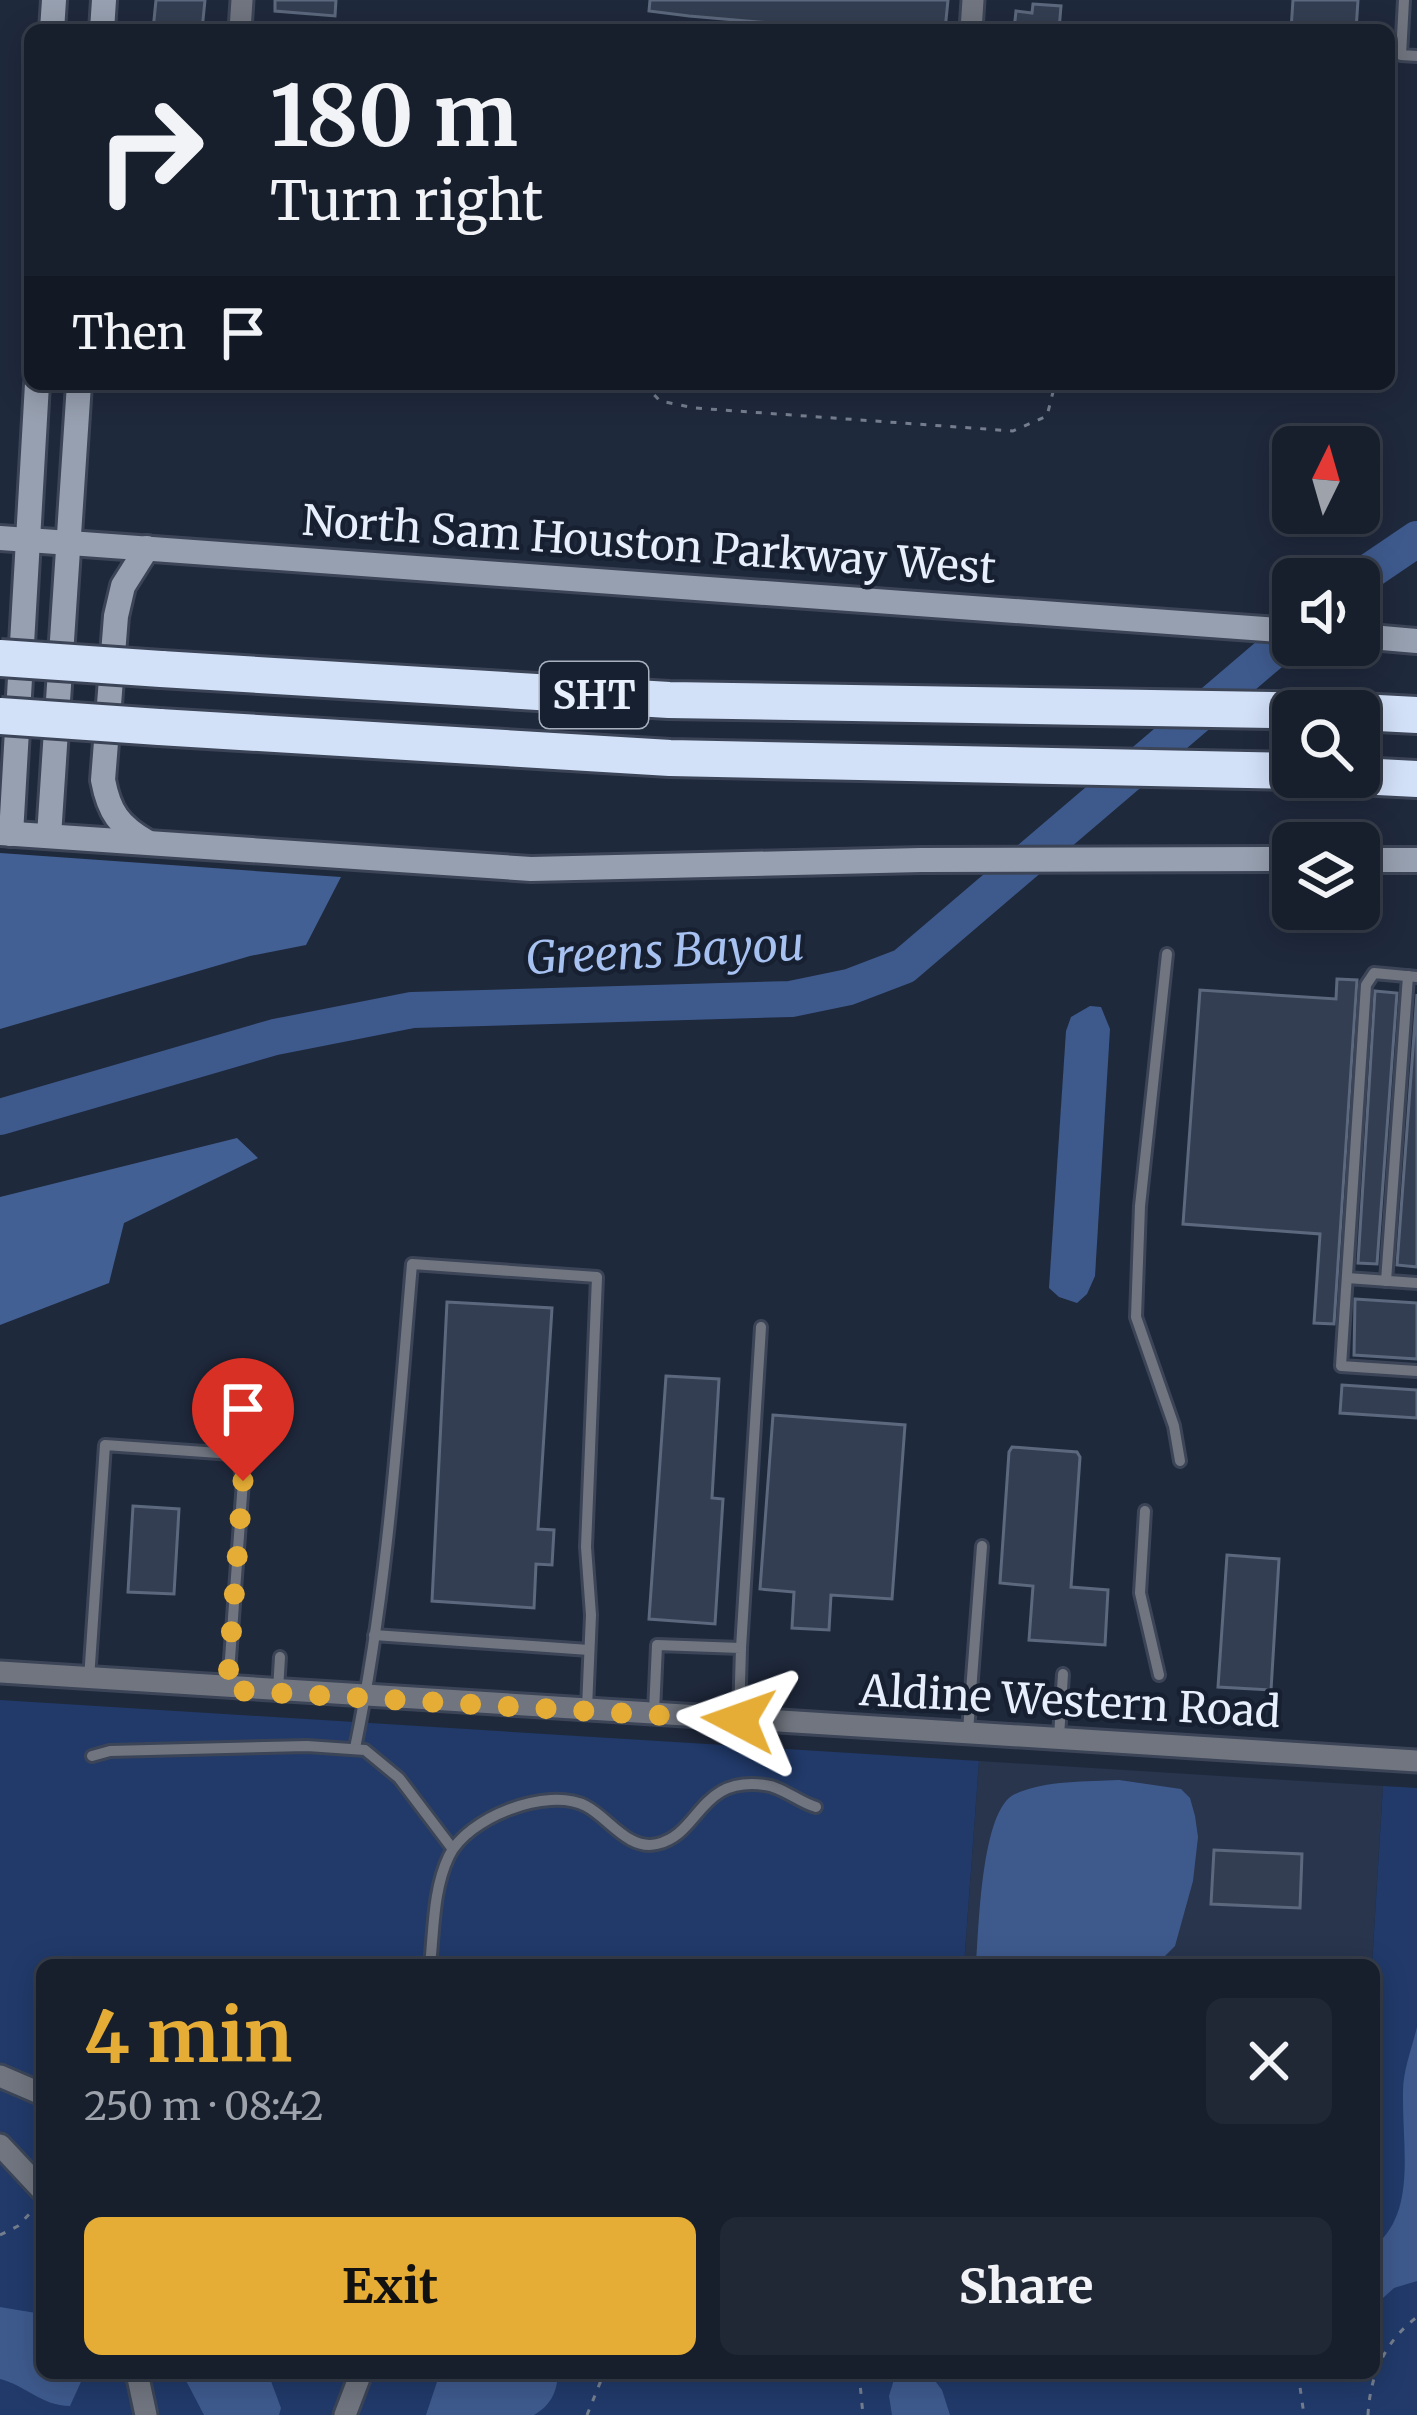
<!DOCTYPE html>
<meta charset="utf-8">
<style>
:root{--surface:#171f2d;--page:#202735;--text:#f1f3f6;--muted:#9ea2aa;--line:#363d49;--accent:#e5ad35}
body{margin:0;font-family:Merriweather,serif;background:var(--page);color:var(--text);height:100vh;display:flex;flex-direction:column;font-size:45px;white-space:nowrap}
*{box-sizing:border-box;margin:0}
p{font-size:39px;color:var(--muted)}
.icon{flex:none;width:66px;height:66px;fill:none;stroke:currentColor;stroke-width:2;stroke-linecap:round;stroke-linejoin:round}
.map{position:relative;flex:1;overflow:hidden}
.drawer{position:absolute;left:36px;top:1959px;width:1344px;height:420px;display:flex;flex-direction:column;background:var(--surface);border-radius:18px;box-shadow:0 6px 30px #0003,0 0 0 3px var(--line)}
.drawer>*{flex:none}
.guide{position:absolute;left:24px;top:24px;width:1371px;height:366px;border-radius:18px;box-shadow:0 6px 30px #0003,0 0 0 3px var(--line);background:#171f2d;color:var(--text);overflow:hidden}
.needle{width:78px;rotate:5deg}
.controls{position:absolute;left:1272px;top:426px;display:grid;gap:24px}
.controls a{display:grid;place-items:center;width:108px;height:108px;border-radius:18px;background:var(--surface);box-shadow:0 6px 30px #0003,0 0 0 3px var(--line);font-size:60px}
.pin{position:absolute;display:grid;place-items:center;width:102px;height:102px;color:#fff;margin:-123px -51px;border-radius:50% 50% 50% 0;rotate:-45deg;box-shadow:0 0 12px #0007}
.pin .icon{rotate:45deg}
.me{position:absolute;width:132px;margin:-66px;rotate:274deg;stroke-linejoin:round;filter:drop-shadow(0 0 9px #0008)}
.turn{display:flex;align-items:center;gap:42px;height:252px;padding:0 48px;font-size:54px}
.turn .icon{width:156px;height:156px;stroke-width:2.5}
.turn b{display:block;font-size:84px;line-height:102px}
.then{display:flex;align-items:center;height:114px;padding:0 48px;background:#0003;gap:24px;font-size:45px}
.round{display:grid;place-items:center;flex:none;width:126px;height:126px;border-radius:18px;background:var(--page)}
.headline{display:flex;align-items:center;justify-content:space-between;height:204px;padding:0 48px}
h1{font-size:72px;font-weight:700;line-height:90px;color:var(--accent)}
.primary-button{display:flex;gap:24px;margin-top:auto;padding:24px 48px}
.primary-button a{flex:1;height:138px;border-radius:18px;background:var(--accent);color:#111;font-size:48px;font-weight:700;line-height:138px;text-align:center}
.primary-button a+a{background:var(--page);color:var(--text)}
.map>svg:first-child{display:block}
</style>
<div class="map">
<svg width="1417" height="2415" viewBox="0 0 1417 2415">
<rect width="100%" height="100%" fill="#1f293c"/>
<path fill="#28354d" d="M 979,1761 L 1383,1786 L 1372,1965 L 964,1965 Z"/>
<path fill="#213a6a" d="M 0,1700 L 979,1761 L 964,1965 L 42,1965 L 42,2373 L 1374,2373 L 1372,1965 L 1383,1786 L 1417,1788 L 1417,2415 L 0,2415 Z"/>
<g fill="#436094">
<path d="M 0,853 L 341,877 L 306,945 L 250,956 L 0,1029 Z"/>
<path d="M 237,1138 L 258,1158 L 124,1223 L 109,1283 L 0,1325 L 0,1197 Z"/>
</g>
<g fill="#3e5a8d">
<path d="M 1090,1006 L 1101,1007 L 1110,1029 L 1095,1276 L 1087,1294 L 1077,1303 L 1059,1297 L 1049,1288 L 1066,1031 L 1071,1017 Z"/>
<path d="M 1119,1780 L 1181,1789 L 1190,1798 L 1195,1816 L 1198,1837 L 1193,1881 L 1175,1946 L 1156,1965 L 976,1965 C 979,1928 981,1809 1015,1794 C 1046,1780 1086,1782 1119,1780 Z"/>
<path d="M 1417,2027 L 1417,2281 L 1394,2288 L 1374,2306 L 1374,2247 C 1417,2212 1402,2149 1403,2092 C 1403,2070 1412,2048 1417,2027 Z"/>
<path d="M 0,2307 L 42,2314 L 42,2373 L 85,2373 L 70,2406 C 42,2406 25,2385 0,2379 Z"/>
<path d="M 182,2373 L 268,2373 L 281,2408 L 279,2415 L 204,2415 Z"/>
<path d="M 440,2373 L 558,2373 C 557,2392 551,2405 534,2415 L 426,2415 Z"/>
<path d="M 896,2373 L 929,2373 L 942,2390 L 950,2415 L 892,2415 L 889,2396 Z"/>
</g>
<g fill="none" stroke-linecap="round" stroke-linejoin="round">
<g stroke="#3e5a8d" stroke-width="36">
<path d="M 1358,579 L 1417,539"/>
<path d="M 0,1117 L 275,1037 L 412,1010 L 791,999 L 849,987 L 904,966 L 1293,634"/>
</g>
</g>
<g fill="#343e52" stroke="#5c687d" stroke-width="3">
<path d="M 156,0 L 205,0 L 202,30 L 153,30 Z"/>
<path d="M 275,0 L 336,0 L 335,16 L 275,11 Z"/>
<path d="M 650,0 L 948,0 L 945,30 L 852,30 L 689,16 L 649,11 Z"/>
<path d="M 1293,0 L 1358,0 L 1356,30 L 1291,30 Z"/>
<path d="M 1033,4 L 1061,6 L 1059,30 L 1014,30 L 1016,11 L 1032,13 Z"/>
<path d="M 1337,979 L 1357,980 L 1334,1324 L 1314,1323 L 1320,1234 L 1183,1224 L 1200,990 L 1336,999 Z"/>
<path d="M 1375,991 L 1397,993 L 1377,1264 L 1358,1263 Z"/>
<path d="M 1417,994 L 1417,1267 L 1397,1265 Z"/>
<path d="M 1355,1299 L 1417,1303 L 1417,1359 L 1354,1355 Z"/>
<path d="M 447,1302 L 552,1308 L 538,1529 L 554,1530 L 552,1565 L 536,1564 L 534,1608 L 432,1601 Z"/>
<path d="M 666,1376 L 719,1379 L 712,1498 L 723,1499 L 715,1624 L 649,1619 Z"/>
<path d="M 1342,1385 L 1417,1390 L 1417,1418 L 1340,1413 Z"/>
<path d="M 773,1415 L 905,1425 L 892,1599 L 831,1595 L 829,1630 L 792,1628 L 794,1592 L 760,1589 Z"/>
<path d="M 1012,1447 L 1077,1452 L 1080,1457 L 1071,1587 L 1108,1590 L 1105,1645 L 1029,1640 L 1033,1586 L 1000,1583 L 1009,1452 Z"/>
<path d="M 133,1506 L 179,1509 L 174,1594 L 128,1592 Z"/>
<path d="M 1227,1555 L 1279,1559 L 1271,1690 L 1218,1687 Z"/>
<path d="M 1214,1850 L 1302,1854 L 1300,1908 L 1211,1904 Z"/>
</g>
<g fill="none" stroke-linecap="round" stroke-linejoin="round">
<g stroke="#3b4557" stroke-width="16">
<g id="service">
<path d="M 1404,0 L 1401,55 L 1417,56"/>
<path d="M 1167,954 L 1140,1206 L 1136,1317 L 1174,1426 L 1180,1461"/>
<path d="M 1417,977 L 1374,973 L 1366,985 L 1341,1366 L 1417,1371"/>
<path d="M 1347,1278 L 1417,1283"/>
<path d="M 1386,1281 L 1408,976"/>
<path d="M 1145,1511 L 1140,1593 L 1159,1675"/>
<path d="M 374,1635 L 589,1650"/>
<path d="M 741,1648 L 761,1327"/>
<path d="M 89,1679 L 105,1445 L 233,1454 L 240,1466 L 243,1481 L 228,1686"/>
<path d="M 278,1690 L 280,1657"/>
<path d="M 654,1712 L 657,1645 L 741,1648 L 739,1718"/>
<path d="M 968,1731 L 982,1546"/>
<path d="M 1059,1737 L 1063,1674"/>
<path d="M 355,1748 C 388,1589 398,1425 412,1264 L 597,1277 L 586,1547 L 591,1615 L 587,1708"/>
<path d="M 92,1756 L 110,1751 L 307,1746 L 365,1750 L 399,1778 L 452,1848"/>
<path d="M 430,1965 C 434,1929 433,1889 449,1856 C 467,1818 547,1786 586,1806 C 608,1817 628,1851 657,1844 C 701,1834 698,1776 765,1785 C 783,1787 798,1802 816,1807"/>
</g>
</g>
<g stroke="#3b4557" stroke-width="27">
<g id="minor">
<path d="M 240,30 L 242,0"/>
<path d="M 971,30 L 973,0"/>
<path d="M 0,1672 L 1417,1761"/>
<path d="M 0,2076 L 42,2094"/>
<path d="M 0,2145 L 42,2190"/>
<path d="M 137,2373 L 146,2415"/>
<path d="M 345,2415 L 361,2373"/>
</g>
</g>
<g stroke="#3b4557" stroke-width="30">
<g id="secondary">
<path d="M 52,30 L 54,0"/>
<path d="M 102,30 L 104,0"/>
<path d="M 0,538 L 1293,631"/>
<path d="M 1359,636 L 1417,641"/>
<path d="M 0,833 L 531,869 L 921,860 L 1293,859"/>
<path d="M 11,834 L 37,384"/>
<path d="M 49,836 L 79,384"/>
<path d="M 147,842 C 119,826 109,812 103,780 L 116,616 L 123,586 L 147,548"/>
<path d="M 1359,860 L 1417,860"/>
</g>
</g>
<g stroke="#3b4557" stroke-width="42">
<g id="motorway">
<path d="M 161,669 L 669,700 L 1338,711"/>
<path d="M 1359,712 L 1417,715"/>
<path d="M 159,727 L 670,758 L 1293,771"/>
<path d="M 1359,776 L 1417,779"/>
</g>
</g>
<g stroke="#757e8e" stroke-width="3" stroke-dasharray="6 9" stroke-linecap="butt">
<path d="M 644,384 L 660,401 L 695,408 L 1013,431 L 1047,416 L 1055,384"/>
<path d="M 0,2235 L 18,2226 L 36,2207"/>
<path d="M 859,2373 L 863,2415"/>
<path d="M 1298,2373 L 1304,2415"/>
<path d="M 587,2415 L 604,2373"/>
<path d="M 1368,2415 C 1370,2375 1385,2341 1417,2317"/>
</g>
<use href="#service" stroke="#70757f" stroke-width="10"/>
<use href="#minor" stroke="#70757f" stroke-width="21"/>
<use href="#secondary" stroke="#97a0b0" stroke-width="24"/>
<use href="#motorway" stroke="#d2e0f8" stroke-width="36"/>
<g stroke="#3b4557" stroke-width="42" stroke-linecap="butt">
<g id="motorway-bridge">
<path d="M 0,658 L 161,669"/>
<path d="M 0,716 L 159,727"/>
</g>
</g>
<use href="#motorway-bridge" stroke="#d2e0f8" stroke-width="36"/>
</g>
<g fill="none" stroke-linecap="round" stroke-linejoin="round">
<path stroke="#e5ad35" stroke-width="21" stroke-dasharray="0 37.8" d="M 243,1481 L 227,1690 L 739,1720"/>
</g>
<g text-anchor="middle" stroke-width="9" stroke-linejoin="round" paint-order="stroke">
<rect fill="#162031" stroke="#a9b1bf" stroke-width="3" x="540" y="662" width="108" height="66" rx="9"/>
<g font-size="39" font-weight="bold" fill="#e8effc">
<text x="594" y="709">SHT</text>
</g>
<g font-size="42" fill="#e8effc" stroke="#162031">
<text transform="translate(649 544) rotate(4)" y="15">North Sam Houston Parkway West</text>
<text transform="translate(1070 1701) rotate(3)" y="15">Aldine Western Road</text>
</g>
<g font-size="45" font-style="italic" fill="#a7c1f0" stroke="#162031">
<text transform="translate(665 951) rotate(-3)" y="16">Greens Bayou</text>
</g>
</g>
</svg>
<div class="controls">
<a><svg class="needle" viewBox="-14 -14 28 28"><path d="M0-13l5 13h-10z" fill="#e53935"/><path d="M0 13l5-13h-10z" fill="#9ea2aa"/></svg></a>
<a><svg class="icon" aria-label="sound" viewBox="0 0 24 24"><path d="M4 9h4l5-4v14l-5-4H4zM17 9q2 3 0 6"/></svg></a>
<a><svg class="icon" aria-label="search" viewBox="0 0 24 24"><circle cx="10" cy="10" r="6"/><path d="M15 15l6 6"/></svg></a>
<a><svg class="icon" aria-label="layers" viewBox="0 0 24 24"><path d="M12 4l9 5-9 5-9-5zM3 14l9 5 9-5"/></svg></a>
</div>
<div class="pin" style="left:243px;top:1481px;background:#d93025"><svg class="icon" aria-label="arrive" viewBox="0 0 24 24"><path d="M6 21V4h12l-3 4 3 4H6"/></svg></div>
<svg class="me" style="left:739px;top:1720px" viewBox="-20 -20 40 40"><path d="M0-17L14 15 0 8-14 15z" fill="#e5ad35" stroke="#fff" stroke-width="4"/></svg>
<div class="guide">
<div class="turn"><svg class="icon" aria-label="right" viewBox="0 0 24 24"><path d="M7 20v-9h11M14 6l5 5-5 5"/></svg><div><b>180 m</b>Turn right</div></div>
<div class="then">Then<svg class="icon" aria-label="arrive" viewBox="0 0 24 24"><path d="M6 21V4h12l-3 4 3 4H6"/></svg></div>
</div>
<section class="drawer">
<div class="headline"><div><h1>4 min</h1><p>250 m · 08:42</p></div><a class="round"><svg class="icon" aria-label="close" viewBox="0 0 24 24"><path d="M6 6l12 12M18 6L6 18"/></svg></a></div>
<div class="primary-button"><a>Exit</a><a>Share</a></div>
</section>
</div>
